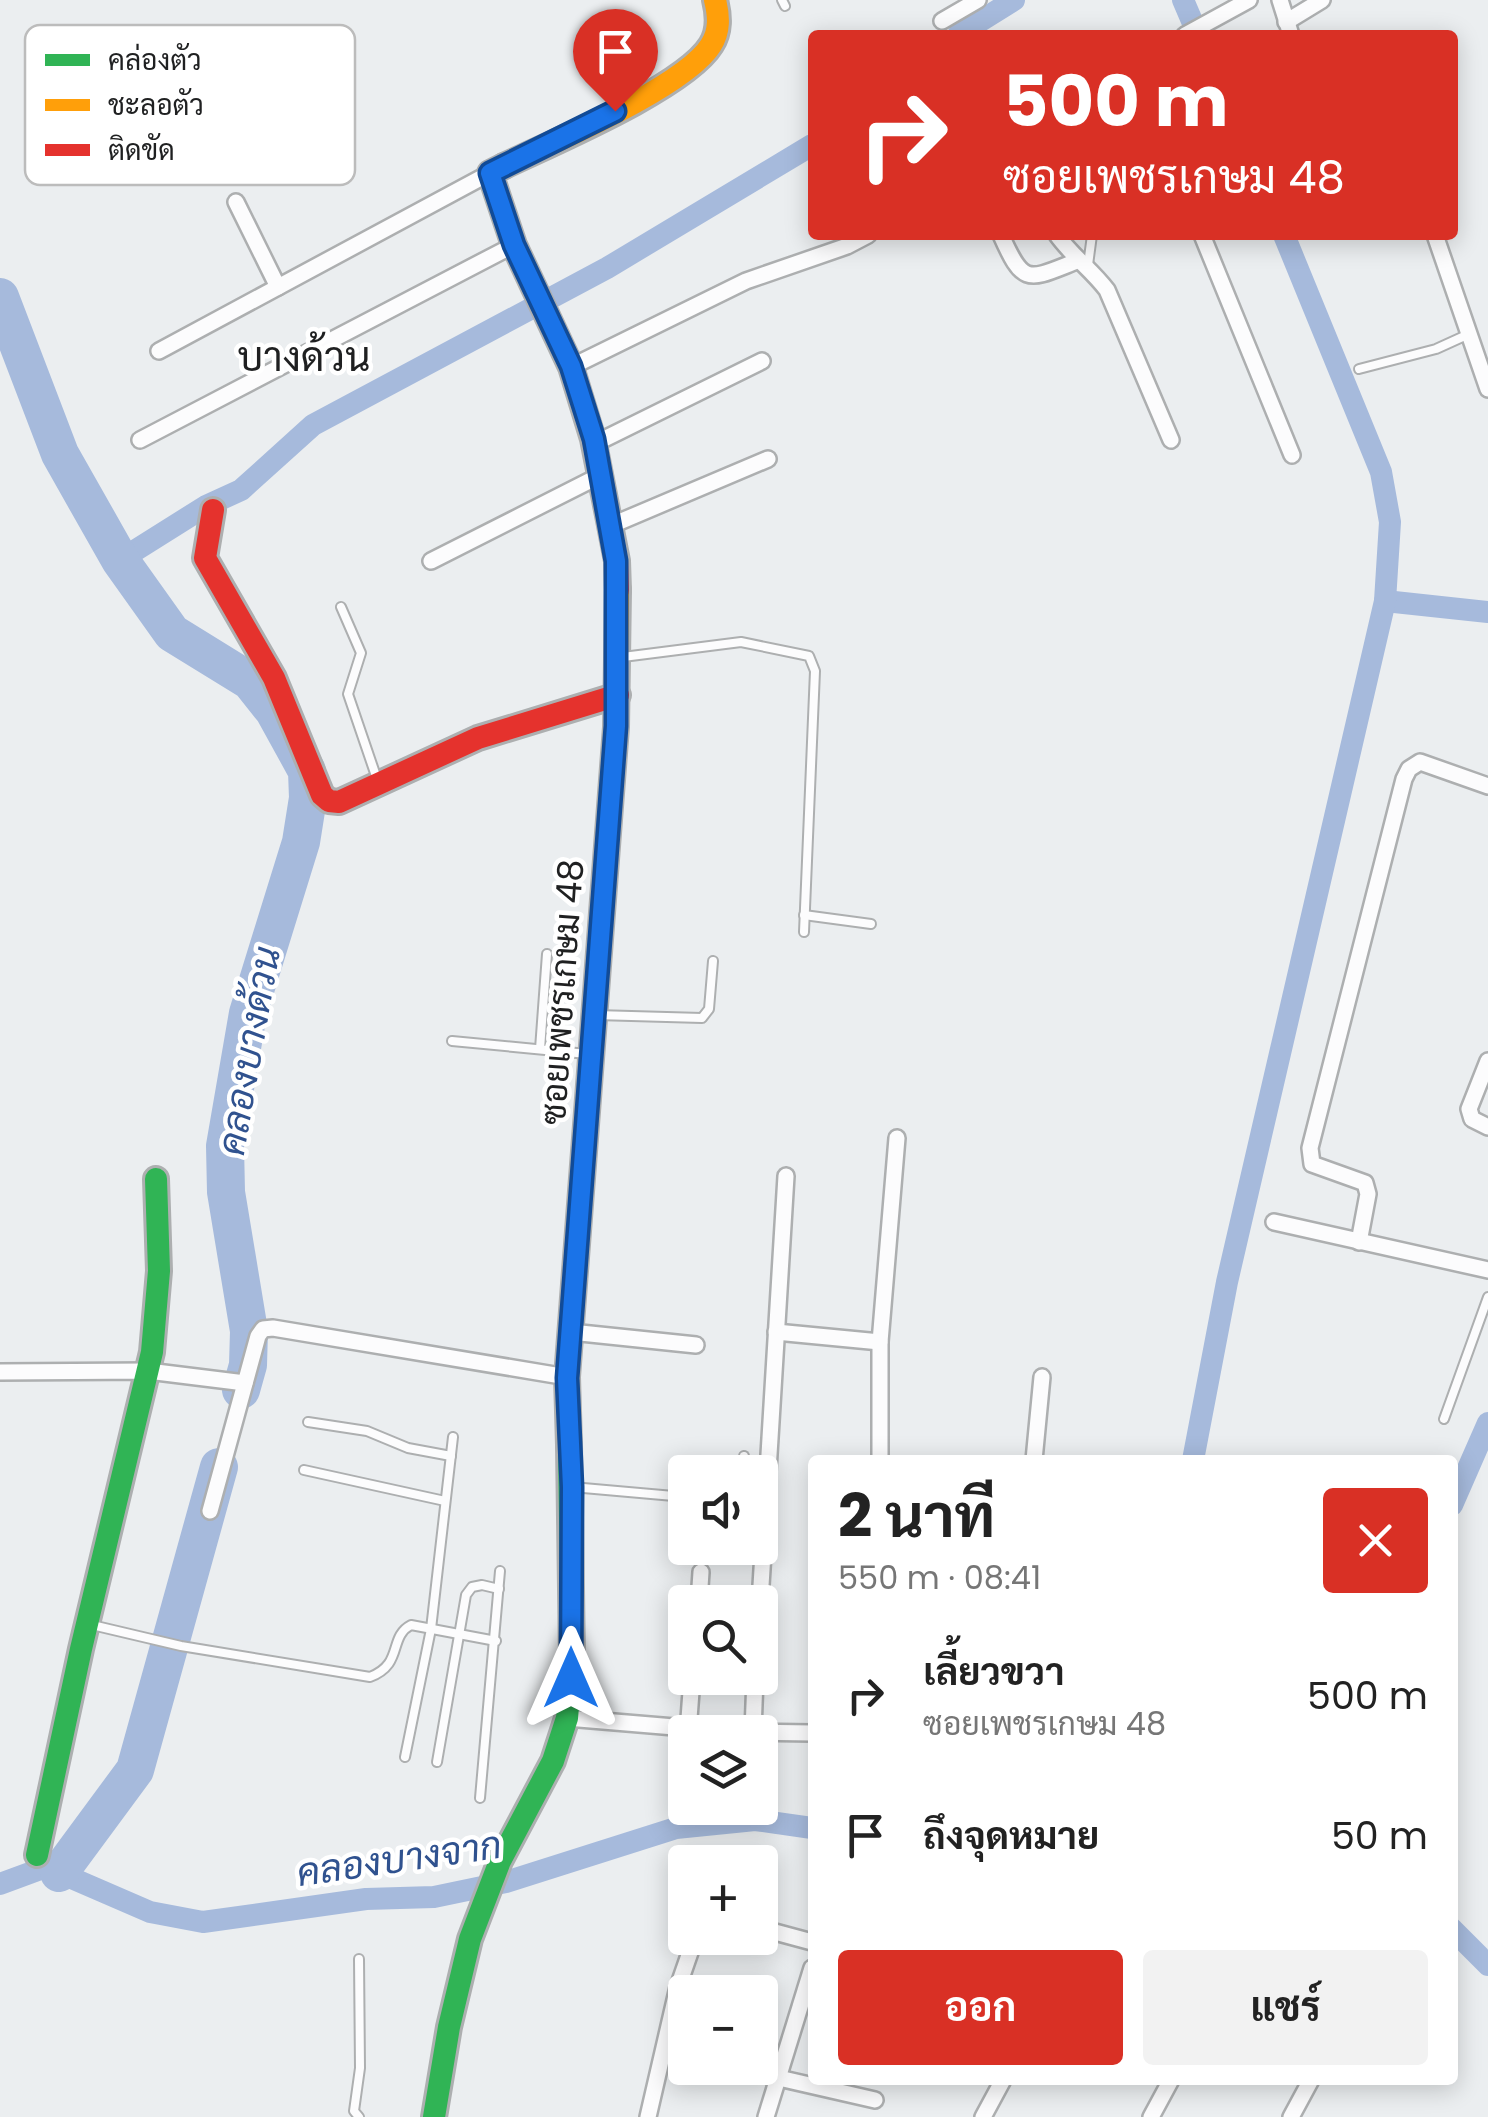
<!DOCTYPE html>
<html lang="th">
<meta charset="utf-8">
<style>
:root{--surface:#fff;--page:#f2f2f2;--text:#222;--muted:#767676;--accent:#d93025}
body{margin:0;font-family:Poppins,Sarabun,sans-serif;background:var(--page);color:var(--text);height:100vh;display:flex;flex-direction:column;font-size:38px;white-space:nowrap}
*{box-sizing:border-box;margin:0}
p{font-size:32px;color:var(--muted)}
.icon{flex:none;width:55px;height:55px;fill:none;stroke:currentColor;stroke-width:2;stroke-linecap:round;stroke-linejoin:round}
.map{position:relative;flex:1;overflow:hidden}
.panel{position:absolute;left:808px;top:1455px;width:650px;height:630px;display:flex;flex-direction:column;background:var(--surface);border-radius:10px;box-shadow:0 5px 25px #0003}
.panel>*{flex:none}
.guide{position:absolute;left:808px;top:30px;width:650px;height:210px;border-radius:10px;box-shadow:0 5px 25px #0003;background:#d93025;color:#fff;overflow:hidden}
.buttons{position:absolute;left:668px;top:1455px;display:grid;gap:20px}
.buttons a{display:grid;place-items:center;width:110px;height:110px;border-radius:10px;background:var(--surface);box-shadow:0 5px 25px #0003;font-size:50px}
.pin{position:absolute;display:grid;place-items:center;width:85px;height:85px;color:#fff;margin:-102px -42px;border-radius:50% 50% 50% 0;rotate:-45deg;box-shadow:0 0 10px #0007}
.pin .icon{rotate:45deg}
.me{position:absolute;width:110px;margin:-55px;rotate:0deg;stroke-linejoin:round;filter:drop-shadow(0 0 8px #0008)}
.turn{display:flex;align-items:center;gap:35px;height:210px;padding:0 30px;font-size:45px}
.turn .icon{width:130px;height:130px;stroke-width:2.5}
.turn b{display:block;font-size:70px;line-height:85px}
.round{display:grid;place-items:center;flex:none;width:105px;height:105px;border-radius:10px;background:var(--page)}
.head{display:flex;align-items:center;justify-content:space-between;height:170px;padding:0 30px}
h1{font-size:60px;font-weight:700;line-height:75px}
.button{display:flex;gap:20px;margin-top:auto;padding:20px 30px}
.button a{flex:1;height:115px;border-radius:10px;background:var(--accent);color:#fff;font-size:40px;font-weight:700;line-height:115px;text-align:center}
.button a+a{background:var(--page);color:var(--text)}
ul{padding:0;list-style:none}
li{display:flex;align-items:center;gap:30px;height:140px;padding:0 30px}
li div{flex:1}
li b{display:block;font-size:38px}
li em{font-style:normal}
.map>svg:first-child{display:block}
</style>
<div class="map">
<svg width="1488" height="2117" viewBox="0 0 1488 2117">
<rect width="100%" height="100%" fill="#ebeef0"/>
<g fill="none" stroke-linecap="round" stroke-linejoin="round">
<g stroke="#a6badc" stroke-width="22">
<path d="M 1183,0 L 1198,35"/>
<path d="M 958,35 L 1014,0"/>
<path d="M 120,560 L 206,506 L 241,490 L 313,425 L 607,268 L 812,145"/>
<path d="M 1385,601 L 1488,612"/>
<path d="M 1193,1460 L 1227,1282 L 1385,601 L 1390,522 L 1381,472 L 1284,235"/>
<path d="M 1452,1505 L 1488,1423"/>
<path d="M 0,1884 L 46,1867 L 150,1912 L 203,1922 L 366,1899 L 434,1897 L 506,1882 L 676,1828 L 755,1820 L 812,1828"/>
<path d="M 1452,1929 L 1488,1965"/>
</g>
<g stroke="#a6badc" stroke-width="38">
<path d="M 0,297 L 60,454 L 120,560 L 172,633 L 250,681 L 274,711 L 307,771 L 308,798 L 301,842 L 248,1013 L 225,1146 L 226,1192 L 249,1331 L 248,1365 L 241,1390"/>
<path d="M 59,1873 L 135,1770 L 219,1467"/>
</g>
<g stroke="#adafb0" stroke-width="12">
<g id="lane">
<path d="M 782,0 L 785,6"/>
<path d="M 1088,265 L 1092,235"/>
<path d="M 1359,369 L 1436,349 L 1469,334"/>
<path d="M 341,607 L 361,653 L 348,694 L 377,779"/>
<path d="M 623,657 L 741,642 L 809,656 L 815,671 L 804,932"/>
<path d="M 804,915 L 871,924"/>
<path d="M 596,1015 L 702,1018 L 709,1009 L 713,961"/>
<path d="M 452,1041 L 587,1054"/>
<path d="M 540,1049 L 547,954"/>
<path d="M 1444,1419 L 1488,1297"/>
<path d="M 308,1422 L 367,1431 L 408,1448 L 451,1456"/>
<path d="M 744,1456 L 746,1472"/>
<path d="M 304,1470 L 445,1501"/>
<path d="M 572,1487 L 685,1497"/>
<path d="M 92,1625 L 181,1646 L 370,1677 C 404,1664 388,1637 411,1625 L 496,1641"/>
<path d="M 405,1757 L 431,1629 L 453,1437"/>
<path d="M 437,1762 L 466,1595 L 472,1587 L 482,1585 L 499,1589"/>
<path d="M 480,1798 L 500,1571"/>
<path d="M 359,1959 L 360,2068 L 354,2111 L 359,2117"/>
</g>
</g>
<g stroke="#adafb0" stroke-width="20">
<g id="street">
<path d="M 1280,0 L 1291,35"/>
<path d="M 942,21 L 978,0"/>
<path d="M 1286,22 L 1322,0"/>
<path d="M 1185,35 L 1249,0"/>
<path d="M 236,202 L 278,287"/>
<path d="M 1001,235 C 1024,287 1028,280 1077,261"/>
<path d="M 1057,235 C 1072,256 1092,270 1107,290 L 1171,440"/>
<path d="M 1202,235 L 1292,455"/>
<path d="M 1435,235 L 1488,389"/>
<path d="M 159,351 L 490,173"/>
<path d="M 571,367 L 746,281 L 847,246 L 868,235"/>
<path d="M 140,440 L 514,245"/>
<path d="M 594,444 L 762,361"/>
<path d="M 612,525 L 768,459"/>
<path d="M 431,561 L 601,475"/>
<path d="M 1488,1061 L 1469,1109 L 1472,1119 L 1488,1127"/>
<path d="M 1274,1222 L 1488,1270"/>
<path d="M 1359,1242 L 1368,1194 L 1365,1183 L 1312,1164 L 1310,1148 L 1404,779 L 1409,769 L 1420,762 L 1488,786"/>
<path d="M 571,1332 L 696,1345"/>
<path d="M 776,1332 L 880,1342"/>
<path d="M 0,1372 L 148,1371 L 245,1383"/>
<path d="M 880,1460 L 880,1342 L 897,1138"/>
<path d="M 1034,1460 L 1042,1377"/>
<path d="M 210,1511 L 258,1336 L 263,1329 L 273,1328 L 567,1377"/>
<path d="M 699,1602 L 701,1572"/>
<path d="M 760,1602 L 786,1176"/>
<path d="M 567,1718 L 734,1732"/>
<path d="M 753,1731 L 755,1678"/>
<path d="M 688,1732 L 692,1678"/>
<path d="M 741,1732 L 812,1733"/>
<path d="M 682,1808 L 685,1767"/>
<path d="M 760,1928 L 812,1942"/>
<path d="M 666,2050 L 685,2055"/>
<path d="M 735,2068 L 875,2100"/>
<path d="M 648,2117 L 678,1987 L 695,1938"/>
<path d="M 766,2117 L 812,1968"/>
<path d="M 983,2117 L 1003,2080"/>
<path d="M 1151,2117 L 1171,2080"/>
<path d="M 1291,2117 L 1311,2080"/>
</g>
</g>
<g stroke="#adafb0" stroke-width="28">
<g id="fast">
<path d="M 37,1855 L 81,1649 L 152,1352 L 159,1271 L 156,1179"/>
<path d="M 434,2117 L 449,2027 L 470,1939 L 500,1861 L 553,1761 L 567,1718 L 572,1661 L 569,1445"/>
</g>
</g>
<g stroke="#adafb0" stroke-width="28">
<g id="slow">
<path d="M 504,166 C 552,143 685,87 711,45 C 720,31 719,16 715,0"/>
<path d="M 569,1445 L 567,1377 L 616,727 L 618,590"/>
</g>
</g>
<g stroke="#adafb0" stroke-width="28">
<g id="jam">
<path d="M 504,166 L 490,173 L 514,245 L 571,367 L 593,439 L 617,561 L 618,590"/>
<path d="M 213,510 L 205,558 L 274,678 L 322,795 L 329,801 L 339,802 L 478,738 L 618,695"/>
</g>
</g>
<use href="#lane" stroke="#fcfcfd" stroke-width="8"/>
<use href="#street" stroke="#fcfcfd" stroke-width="15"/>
<use href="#fast" stroke="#30b455" stroke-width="22"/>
<use href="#slow" stroke="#ff9f0a" stroke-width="22"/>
<use href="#jam" stroke="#e5322d" stroke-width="22"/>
</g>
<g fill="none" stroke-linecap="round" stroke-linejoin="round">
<g stroke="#114b97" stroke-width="25">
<path id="route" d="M 571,1678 L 572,1487 L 567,1378 L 616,726 L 616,561 L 594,439 L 571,366 L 514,245 L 490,173 L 615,111"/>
</g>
<use href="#route" stroke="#1a73e8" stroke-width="18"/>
</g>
<g text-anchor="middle" stroke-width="9" stroke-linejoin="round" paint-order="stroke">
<g font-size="35" fill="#1f2021" stroke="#fff">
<text transform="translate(562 992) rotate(-86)" y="12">ซอยเพชรเกษม 48</text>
</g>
<g font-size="38" font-style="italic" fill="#30528f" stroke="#fff">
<text transform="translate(249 1051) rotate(-80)" y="13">คลองบางด้วน</text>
<text transform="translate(399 1859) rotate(-8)" y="13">คลองบางจาก</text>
</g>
<g font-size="40" fill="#1f2021" stroke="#fff">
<text x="304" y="371">บางด้วน</text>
</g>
</g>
<rect x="25" y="25" width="330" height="160" rx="15" fill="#fff" stroke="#bcbcbc" stroke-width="2.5"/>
<rect x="45" y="54" width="45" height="12" fill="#30b455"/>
<rect x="45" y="99" width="45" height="12" fill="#ff9f0a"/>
<rect x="45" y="144" width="45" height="12" fill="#e5322d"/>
<g font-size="28" fill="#1f2021">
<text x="108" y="70">คล่องตัว</text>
<text x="108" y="115">ชะลอตัว</text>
<text x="108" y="160">ติดขัด</text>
</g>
</svg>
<div class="buttons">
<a><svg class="icon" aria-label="sound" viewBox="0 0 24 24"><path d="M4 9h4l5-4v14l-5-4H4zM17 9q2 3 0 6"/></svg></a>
<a><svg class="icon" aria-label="search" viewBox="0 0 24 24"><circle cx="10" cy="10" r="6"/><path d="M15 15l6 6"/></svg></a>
<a><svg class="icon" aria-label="layers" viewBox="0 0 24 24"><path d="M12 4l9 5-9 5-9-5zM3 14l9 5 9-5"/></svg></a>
<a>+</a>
<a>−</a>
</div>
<div class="pin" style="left:615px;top:111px;background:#d93025"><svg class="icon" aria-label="arrive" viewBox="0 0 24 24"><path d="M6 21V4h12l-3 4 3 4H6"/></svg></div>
<svg class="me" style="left:571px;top:1678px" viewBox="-20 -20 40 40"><path d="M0-17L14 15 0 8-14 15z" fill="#1a73e8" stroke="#fff" stroke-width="4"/></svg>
<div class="guide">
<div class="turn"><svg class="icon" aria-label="right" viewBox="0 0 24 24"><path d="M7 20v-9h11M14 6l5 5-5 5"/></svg><div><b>500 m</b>ซอยเพชรเกษม 48</div></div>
</div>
<section class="panel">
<div class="head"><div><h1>2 นาที</h1><p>550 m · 08:41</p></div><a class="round" style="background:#d93025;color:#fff"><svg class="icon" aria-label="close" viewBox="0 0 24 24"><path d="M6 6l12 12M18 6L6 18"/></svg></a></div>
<ul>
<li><svg class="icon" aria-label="right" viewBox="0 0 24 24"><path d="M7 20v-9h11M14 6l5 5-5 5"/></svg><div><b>เลี้ยวขวา</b><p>ซอยเพชรเกษม 48</p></div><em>500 m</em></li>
<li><svg class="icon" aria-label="arrive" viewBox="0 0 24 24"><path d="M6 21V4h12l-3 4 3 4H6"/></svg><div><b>ถึงจุดหมาย</b></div><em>50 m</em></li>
</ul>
<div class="button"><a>ออก</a><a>แชร์</a></div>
</section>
</div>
